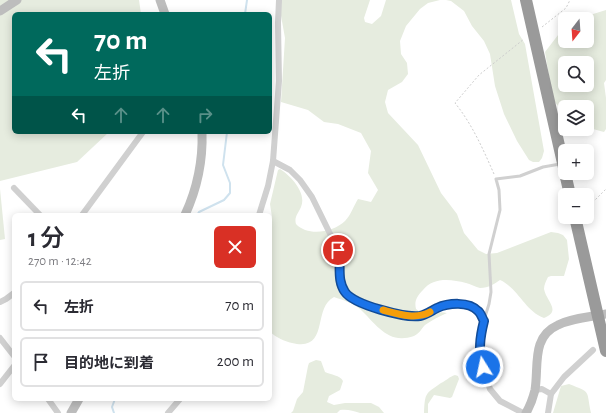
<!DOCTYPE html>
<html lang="ja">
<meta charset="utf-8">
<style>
:root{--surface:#fff;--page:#f2f2f3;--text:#2b2b33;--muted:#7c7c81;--line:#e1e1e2}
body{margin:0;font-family:"Alegreya Sans","Noto Sans JP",sans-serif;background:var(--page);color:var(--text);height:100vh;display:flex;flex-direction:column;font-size:15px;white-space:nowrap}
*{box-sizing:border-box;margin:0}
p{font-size:13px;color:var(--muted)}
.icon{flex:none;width:22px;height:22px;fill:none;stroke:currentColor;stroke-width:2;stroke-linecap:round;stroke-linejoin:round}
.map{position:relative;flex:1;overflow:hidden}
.side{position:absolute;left:12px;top:213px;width:260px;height:188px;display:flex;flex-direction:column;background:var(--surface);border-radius:6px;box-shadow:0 2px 10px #0003}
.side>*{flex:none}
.banner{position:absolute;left:12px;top:12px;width:260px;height:122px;border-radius:6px;box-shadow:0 2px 10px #0003;background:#00695c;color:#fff;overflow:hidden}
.needle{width:26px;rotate:197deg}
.fabs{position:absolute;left:558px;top:12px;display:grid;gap:8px}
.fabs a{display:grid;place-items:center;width:36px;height:36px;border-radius:6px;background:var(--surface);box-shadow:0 2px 10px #0003;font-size:20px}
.pin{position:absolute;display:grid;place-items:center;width:34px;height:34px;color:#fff;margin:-17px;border:2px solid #fff;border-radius:50%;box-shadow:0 1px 4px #0007}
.me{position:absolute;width:44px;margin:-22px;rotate:350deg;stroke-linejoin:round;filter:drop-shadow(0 0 3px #0008)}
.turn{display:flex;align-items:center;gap:14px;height:84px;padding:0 16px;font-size:18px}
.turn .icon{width:52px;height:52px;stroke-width:2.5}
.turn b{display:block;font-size:28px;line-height:34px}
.lanes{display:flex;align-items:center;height:38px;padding:0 16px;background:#0003;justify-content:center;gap:20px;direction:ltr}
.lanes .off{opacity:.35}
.round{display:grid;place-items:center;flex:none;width:42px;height:42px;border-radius:6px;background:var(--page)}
.headline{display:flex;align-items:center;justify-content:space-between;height:68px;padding:0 16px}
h1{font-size:24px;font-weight:600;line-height:30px}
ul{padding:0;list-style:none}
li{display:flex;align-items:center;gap:12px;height:50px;margin:0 8px 6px;padding:0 8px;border:2px solid var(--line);border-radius:6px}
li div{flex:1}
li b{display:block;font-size:15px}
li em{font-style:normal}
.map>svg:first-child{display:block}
</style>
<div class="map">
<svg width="606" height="413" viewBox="0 0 606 413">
<rect width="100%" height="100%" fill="#fff"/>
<g fill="#e6ecdf" fill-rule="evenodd">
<path d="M 0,0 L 139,0 L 141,14 L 14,14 L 14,132 L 109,132 L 77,162 L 0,181 Z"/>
<path d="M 281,0 L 370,0 L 364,18 L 365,22 L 372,24 L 381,16 L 386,0 L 440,0 L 428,3 L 420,9 L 406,26 L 400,41 L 401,54 L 407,63 L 408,74 L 402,82 L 388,90 L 385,102 L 388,113 L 418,145 L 441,193 L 457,214 L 464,233 L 478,250 L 486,254 L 497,253 L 551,232 L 558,233 L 563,235 L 567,240 L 569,259 L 564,276 L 551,276 L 548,277 C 546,281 544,285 544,289 C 546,301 562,311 544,318 C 525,311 518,288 500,280 C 494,284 489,288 480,288 C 476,287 470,284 466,283 C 451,279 433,277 423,290 C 417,296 414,301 416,309 C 425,317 438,310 447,313 C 440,316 432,320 425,325 C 421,329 420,333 414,336 C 388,345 377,325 360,309 C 353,303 343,300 334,297 C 312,308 330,352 292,343 C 284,341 277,338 270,332 L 270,221 L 272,217 L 270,204 L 278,170 L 280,169 C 291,176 307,193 301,207 C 298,214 294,217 296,224 C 308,237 334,232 345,221 C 351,215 354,205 358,199 L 371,202 L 378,190 L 368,173 L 371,151 L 361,133 L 338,124 L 324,122 L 308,110 L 281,102 L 285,38 L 280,10 Z"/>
<path d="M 446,0 L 511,0 L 519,34 L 525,44 L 544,151 L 542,158 L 539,162 L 533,162 L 529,160 L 517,141 L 504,114 L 495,86 L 490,54 L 484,41 L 472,26 L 464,11 L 451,1 Z"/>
<path d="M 606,10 L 606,80 L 604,83 L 606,98 L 606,129 L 604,132 L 593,129 L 587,124 L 587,107 L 565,107 L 565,114 L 553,100 L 545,52 L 565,26 L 565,41 L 587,41 L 587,19 L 577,19 ZM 565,63 L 587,63 L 587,85 L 565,85 Z"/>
<path d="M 0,189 L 5,239 L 0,240 Z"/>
<path d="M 316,360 L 321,361 L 325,372 C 331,375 340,375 343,381 L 340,390 L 329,396 L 327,402 L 334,405 L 345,403 L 371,403 L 379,407 L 384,413 C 376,413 367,413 360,413 C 353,411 348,409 340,410 L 337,413 L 291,413 L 293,411 L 297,399 L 303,392 L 308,366 L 309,363 Z"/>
<path d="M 455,375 L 458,376 L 459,379 L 452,397 L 450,398 L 434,395 L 428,404 L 428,413 L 424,413 C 425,393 425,394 441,383 C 447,380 449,377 455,375 Z"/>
<path d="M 569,384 C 592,393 586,390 591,413 L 553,413 L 561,386 Z"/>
</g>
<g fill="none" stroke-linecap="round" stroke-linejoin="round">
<g stroke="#cfe2ee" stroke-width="2">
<path d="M 245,14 L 247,0"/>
<path d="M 197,215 L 199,212 L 224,200 L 230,193 L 230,183 L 223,165 L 227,132"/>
<path d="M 114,413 L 112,407 L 115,399"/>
</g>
<g stroke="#cdcdcd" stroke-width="1" stroke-dasharray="2 2" stroke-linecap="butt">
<path d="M 542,27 L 566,8 L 570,0"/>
<path d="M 494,174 C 483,149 472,124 455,103 L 479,75 L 524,39"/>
<path d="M 587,208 L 606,189"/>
</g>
<path stroke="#d0d0d0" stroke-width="3" d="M 484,320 L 489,304 L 491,292 L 489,254 L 500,210 L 499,190 L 496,179 L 520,176 L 543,167 L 560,164"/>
<g stroke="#d0d0d0" stroke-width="6">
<path d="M 273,161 L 290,170 L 300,180 L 312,197 L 338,250 C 342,263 336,277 344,289 C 352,305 403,318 420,316 C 426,315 431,311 437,308 C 448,303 468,301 478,311 C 481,313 482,318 484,321 L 480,336 L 480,357 L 490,389 L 500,401 L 523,413"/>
<path d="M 14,188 L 40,215"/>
<path d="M 82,215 L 143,132"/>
<path d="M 259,215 L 268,186 L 273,161 L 279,81 L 278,23 L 279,0"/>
<path d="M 0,302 L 6,299 L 14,293"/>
<path d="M 0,338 L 14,356"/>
<path d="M 0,384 L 14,366"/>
<path d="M 535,390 L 542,389 L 551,394"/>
<path d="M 48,399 L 58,413"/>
<path d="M 168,413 L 180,399"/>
<path d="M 548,413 L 551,394 L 564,377 L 593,350"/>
</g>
<g stroke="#bdbdbd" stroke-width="9">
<path d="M 160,0 L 165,14"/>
<path d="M 0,11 L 17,0"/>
<path d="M 185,215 C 197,189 203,161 202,132"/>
<path d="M 71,413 L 79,399"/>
<path d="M 526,413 C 530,406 533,398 535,390 C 539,366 531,337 558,325 C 572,318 590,317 606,314"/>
</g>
<g stroke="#9a9a9a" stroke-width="12">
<path d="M 526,0 L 565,172"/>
<path d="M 565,173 L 570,195"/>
<path d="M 575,217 L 606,351"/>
</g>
</g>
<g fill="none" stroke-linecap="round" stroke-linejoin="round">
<g stroke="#114b97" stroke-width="10">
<path id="route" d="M 338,250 C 342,264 336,279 345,292 C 354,305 405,318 420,316 C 426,315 431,311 437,308 C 448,303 469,301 478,311 C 481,313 482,318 484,321 C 480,337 478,351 483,367"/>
</g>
<use href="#route" stroke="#1a73e8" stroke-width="7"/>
<path stroke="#f59e0b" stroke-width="7" d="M 383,310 C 398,314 416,320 430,312"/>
</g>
</svg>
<div class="fabs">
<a><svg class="needle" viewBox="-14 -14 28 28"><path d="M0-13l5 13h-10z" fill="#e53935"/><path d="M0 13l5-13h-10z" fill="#7c7c81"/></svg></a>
<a><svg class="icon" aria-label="search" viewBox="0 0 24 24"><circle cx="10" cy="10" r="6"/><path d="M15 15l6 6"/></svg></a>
<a><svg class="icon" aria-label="layers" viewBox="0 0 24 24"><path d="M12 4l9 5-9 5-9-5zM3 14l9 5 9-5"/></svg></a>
<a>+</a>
<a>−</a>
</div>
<div class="pin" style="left:338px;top:250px;background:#d93025"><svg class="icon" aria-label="arrive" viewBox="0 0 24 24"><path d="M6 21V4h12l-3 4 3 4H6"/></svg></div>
<svg class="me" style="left:483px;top:367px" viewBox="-20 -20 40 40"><circle r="17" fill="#1a73e8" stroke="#fff" stroke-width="3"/><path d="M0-11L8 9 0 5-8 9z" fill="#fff"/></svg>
<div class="banner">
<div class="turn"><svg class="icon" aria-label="left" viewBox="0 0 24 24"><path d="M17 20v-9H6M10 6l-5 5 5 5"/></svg><div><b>70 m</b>左折</div></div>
<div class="lanes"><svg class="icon" aria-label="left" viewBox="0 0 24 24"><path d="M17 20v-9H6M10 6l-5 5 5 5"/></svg><svg class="icon off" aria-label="ahead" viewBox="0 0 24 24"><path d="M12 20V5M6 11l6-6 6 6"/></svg><svg class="icon off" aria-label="ahead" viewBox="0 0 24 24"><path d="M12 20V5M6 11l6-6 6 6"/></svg><svg class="icon off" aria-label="right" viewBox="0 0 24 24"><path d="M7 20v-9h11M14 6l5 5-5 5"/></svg></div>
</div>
<section class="side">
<div class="headline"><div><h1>1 分</h1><p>270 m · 12:42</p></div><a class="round" style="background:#d93025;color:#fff"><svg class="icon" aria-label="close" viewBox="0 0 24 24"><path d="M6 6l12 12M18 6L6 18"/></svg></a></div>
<ul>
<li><svg class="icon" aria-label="left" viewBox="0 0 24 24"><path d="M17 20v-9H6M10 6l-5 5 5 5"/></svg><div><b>左折</b></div><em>70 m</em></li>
<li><svg class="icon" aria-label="arrive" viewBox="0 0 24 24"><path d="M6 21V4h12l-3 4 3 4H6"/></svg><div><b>目的地に到着</b></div><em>200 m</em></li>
</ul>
</section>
</div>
